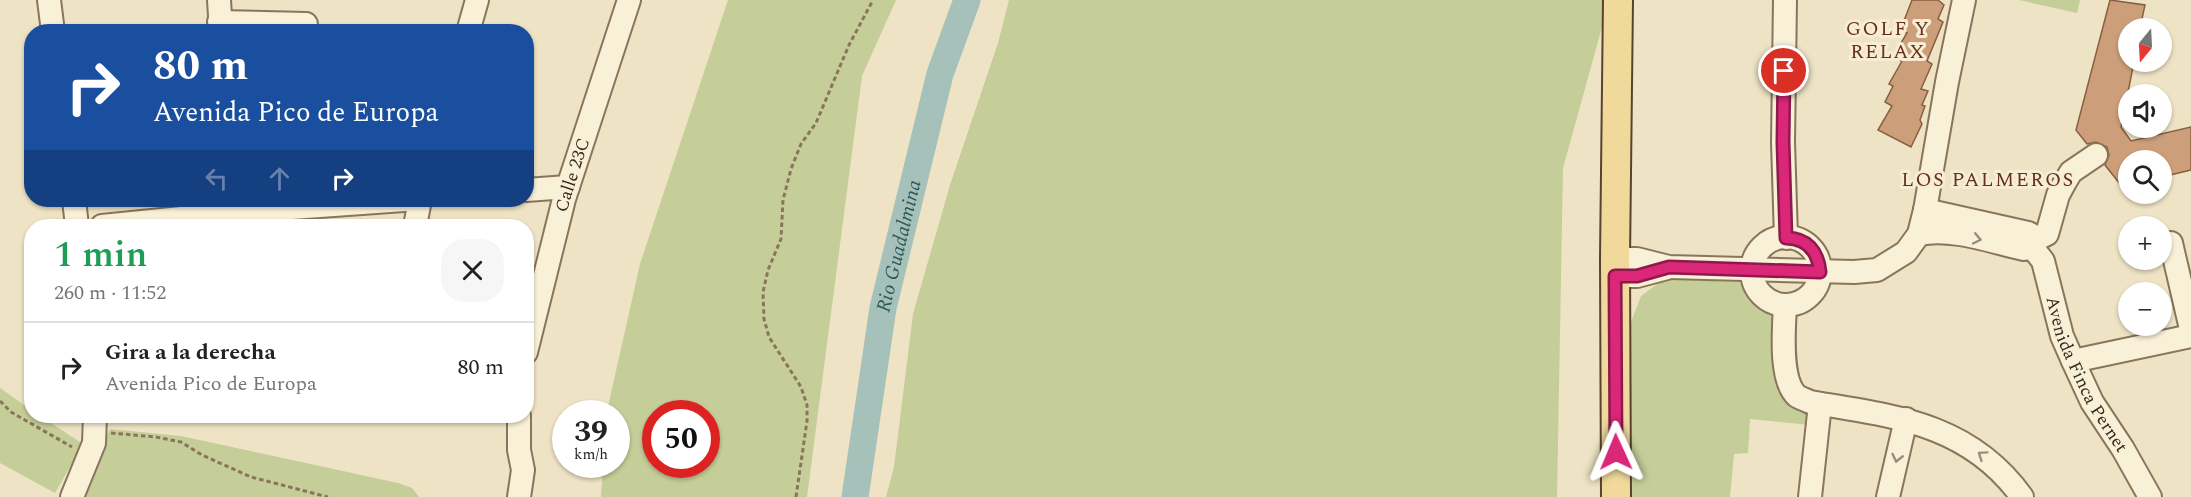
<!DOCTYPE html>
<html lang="es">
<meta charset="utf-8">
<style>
:root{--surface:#fff;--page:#f6f6f6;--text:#222;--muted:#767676;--line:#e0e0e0}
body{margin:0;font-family:Spectral,serif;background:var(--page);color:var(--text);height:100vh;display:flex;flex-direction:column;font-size:22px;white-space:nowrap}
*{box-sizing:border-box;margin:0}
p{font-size:20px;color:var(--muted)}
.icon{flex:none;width:33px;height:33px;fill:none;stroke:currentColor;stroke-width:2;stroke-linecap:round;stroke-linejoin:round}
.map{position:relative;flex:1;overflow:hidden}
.drawer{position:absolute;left:24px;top:219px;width:510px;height:204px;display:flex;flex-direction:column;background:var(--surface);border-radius:24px;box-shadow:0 2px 4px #0004}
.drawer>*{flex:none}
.hud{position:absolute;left:24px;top:24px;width:510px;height:183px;border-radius:24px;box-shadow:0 2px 4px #0004;background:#1a4fa0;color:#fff;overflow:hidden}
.needle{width:39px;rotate:198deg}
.tools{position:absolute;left:2118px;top:18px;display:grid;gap:12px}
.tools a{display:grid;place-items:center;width:54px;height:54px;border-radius:50%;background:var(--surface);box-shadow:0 2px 4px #0004;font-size:30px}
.speed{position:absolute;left:552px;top:400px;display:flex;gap:12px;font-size:30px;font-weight:700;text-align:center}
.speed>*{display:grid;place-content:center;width:78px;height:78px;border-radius:50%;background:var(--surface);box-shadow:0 2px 4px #0004;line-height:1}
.speed small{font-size:15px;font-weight:400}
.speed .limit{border:9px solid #d22;background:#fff;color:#111}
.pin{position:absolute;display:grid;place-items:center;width:51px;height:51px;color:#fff;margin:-26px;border:3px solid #fff;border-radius:50%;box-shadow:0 2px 6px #0007}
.me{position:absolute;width:66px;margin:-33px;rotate:359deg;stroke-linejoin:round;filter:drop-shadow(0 0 4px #0008)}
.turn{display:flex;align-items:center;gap:21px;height:126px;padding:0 30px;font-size:27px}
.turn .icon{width:78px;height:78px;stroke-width:2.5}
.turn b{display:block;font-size:42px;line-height:51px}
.lanes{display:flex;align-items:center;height:57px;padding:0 30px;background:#0003;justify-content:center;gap:30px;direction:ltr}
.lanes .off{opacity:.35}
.round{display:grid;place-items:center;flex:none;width:63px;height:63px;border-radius:24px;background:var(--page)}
.head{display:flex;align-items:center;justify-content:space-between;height:102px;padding:0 30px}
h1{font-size:36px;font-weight:600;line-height:45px;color:#1e9e55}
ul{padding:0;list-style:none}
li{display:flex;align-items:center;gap:18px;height:90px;padding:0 30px;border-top:2px solid var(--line)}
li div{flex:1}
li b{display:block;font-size:22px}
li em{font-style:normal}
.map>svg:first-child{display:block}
</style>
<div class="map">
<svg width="2191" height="497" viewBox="0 0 2191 497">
<rect width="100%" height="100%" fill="#eee3c4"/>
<g fill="#c5cd98" fill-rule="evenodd">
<path d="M 728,0 L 896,0 L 862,76 L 807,497 L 601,497 L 603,465 L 616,465 L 616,414 L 606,414 L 607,411 L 640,264 ZM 656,414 L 706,414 L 706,465 L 656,465 Z"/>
<path d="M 1009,0 L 1607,0 L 1607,9 L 1563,168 L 1557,497 L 886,497 L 894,467 L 913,314 L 950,185 L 998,43 Z"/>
<path d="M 2019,0 L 2080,0 L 2077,13 Z"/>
<path d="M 1664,279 L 1740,282 L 1749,301 L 1774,318 L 1778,388 L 1796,409 L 1811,413 L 1810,425 L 1750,419 L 1748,453 L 1734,454 L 1730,497 L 1625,497 L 1628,330 L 1641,296 Z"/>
<path d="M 0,388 L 31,410 L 32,416 L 40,416 L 83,444 L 55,493 L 0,463 Z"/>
<path d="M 110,429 L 181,436 L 398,483 L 412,488 L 419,497 L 78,497 Z"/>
</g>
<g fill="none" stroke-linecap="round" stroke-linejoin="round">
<path stroke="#a6c1ba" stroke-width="27" id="s1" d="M 855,497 L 883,308 L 940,74 L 967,0"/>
</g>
<g fill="#cc9f7a" stroke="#885f40" stroke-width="1.5">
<path d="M 1912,0 L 1938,0 L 1944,5 L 1938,19 L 1943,22 L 1927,61 L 1932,64 L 1921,89 L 1928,91 L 1922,105 L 1925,106 L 1920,120 L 1922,124 L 1911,147 L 1878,130 L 1892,106 L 1885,102 L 1893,86 L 1889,84 L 1902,61 L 1892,58 L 1907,33 L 1900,31 Z"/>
<path d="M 2110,0 L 2145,5 L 2140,28 L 2128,28 L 2128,62 L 2134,62 L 2121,127 L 2131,141 L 2191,127 L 2191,170 L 2162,177 L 2162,160 L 2128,160 L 2128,194 L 2105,165 L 2109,155 L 2107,147 L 2096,142 L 2087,144 L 2076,130 Z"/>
</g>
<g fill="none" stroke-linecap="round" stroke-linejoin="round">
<g stroke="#89755b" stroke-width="26">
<g id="minor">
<path d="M 49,0 L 53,32"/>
<path d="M 219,0 L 221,32"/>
<path d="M 1785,0 L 1783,142 L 1786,238"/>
<path d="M 219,22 L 306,24"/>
<path d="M 468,32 L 477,0"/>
<path d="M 526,190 L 568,187"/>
<path d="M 74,200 L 77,226"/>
<path d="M 102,226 L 251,211 L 404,200"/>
<path d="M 415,226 L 420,200"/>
<path d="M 1919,234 C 1952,227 1992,242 2024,249 L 2030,248 L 2035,242 L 2032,235 L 2028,233 L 1925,210"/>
<circle cx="1786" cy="271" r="34"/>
<path d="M 2035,240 L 2047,234 L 2058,195 L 2065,182 L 2071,172 L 2096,155"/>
<path d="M 2171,243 L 2191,329"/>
<path id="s2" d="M 2032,247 L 2043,261 L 2062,336 L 2073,361 L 2092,402 L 2123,449 L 2150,497"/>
<path d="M 1615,259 L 1637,259 L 1669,267 L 1854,272 L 1877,270 L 1906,252 L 1919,234 L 1925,210 L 1947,82 L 1964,0"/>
<path d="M 1615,276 L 1637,276 L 1667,268"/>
<path d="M 1785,305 C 1784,328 1779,380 1797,396 C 1800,398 1806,400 1810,402 C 1893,416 1969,423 2022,497"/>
<path id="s3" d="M 526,352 L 564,199 L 629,0"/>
<path d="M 2073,361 L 2191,336"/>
<path d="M 72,497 L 94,443 L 95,416"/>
<path d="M 519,497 L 523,470 L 519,450 L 519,416"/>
<path d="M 1810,497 L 1820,404"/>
<path d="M 1888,497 L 1906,419"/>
</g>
</g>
<g stroke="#57432f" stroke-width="32">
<path id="major" d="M 1616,497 L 1615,259 L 1618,0"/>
</g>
<g stroke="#89755b" stroke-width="3" stroke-dasharray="4.5 3" stroke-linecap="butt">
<path d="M 0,401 L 11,412 L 72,447"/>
<path d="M 111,433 L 156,437 L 181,442 L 202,455 L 251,477 L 328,497"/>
<path d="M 796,497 L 807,421 L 807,405 L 801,387 L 769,337 L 764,319 L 763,292 L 768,270 L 781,239 L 783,200 L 791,169 L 801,144 L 816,123 L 849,45 L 873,0"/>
</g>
<use href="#minor" stroke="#f9f0d8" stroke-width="22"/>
<use href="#major" stroke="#f1d99c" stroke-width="28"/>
</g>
<defs><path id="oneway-chevron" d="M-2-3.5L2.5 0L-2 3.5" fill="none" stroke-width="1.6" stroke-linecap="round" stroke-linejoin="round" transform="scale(1.5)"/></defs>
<g stroke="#998e7c">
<use href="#oneway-chevron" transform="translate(1977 239) rotate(12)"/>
<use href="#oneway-chevron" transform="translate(1982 455) rotate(-145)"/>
<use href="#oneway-chevron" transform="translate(1897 458) rotate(103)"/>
</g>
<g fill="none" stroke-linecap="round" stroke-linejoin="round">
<g stroke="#8e194d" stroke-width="15">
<path id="route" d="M 1616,452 L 1615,276 L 1637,276 L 1669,267 L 1820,272 C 1818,251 1807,238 1786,238 L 1783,142 L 1784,71"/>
</g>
<use href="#route" stroke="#db2777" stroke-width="10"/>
</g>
<g text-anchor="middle" stroke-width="6" stroke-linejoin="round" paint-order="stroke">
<g font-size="18" fill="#392c1f" stroke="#f6edd4">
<text dy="6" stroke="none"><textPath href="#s3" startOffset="183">Calle 23C</textPath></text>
<text dy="6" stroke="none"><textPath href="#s2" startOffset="140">Avenida Finca Pernet</textPath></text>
</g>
<g font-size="20" letter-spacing="1.5" fill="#662f1e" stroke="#f6edd4">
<text x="1888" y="35">GOLF Y<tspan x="1888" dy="23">RELAX</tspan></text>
<text x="1988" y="186">LOS PALMEROS</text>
</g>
<g font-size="20" font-style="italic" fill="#2e5957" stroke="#f6edd4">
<text dy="7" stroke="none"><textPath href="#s1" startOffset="255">Rio Guadalmina</textPath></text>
</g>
</g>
</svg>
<div class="tools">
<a><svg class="needle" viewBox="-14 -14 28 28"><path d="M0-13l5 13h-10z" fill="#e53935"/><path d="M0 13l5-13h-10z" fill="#767676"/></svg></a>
<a><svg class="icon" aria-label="sound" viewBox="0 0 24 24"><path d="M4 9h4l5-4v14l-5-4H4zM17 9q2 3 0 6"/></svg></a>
<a><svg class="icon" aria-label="search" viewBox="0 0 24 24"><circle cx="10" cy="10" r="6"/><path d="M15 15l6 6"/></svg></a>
<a>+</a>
<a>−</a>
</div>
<div class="speed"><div>39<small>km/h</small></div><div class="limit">50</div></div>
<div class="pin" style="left:1784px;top:71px;background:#d93025"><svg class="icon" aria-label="arrive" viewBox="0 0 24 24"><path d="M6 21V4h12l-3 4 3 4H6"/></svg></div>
<svg class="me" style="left:1616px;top:452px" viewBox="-20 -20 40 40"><path d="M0-17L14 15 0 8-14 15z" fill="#db2777" stroke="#fff" stroke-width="4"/></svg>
<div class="hud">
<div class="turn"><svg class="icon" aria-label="right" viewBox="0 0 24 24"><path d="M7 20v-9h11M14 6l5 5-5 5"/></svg><div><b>80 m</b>Avenida Pico de Europa</div></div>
<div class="lanes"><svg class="icon off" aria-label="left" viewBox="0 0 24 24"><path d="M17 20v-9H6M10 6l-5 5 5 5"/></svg><svg class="icon off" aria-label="ahead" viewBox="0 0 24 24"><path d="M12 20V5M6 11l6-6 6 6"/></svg><svg class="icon" aria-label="right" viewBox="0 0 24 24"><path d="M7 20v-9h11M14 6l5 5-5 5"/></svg></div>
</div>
<section class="drawer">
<div class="head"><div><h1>1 min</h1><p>260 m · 11:52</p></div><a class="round"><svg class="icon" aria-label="close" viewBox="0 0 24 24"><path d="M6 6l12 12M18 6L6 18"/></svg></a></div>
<ul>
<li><svg class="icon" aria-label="right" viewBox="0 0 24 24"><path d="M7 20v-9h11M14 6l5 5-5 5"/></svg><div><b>Gira a la derecha</b><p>Avenida Pico de Europa</p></div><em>80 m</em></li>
</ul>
</section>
</div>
